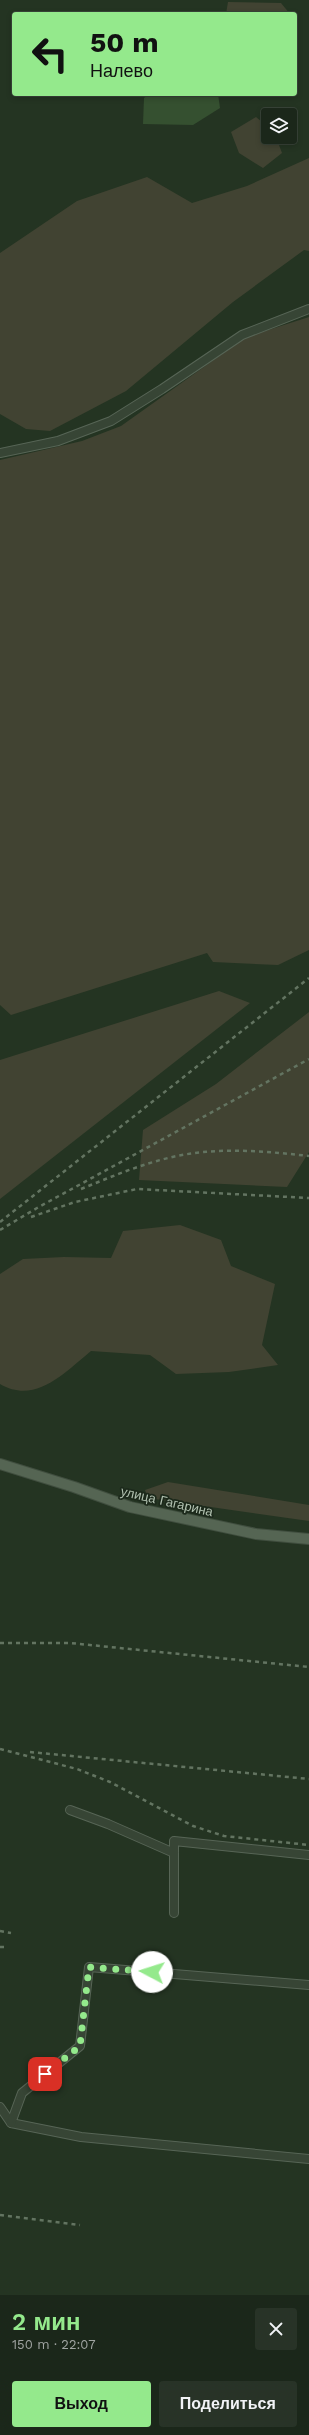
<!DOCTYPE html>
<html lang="ru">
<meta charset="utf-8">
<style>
:root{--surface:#1b271a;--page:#283327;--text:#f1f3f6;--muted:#a0a5a2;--line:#394439;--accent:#94e98c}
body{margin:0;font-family:"Work Sans",sans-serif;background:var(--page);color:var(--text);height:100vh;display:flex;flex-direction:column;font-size:15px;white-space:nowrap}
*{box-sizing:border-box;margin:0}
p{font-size:13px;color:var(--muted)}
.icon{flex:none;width:22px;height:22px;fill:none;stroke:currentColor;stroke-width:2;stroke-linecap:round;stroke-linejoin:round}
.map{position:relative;height:2295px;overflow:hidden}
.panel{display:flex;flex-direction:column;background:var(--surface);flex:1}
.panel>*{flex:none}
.guide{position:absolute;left:12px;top:12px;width:285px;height:84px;border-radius:4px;box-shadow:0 2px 6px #0003,0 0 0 1px var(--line);background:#94e98c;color:#111;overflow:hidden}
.controls{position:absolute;left:261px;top:108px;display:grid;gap:8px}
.controls a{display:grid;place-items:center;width:36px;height:36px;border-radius:4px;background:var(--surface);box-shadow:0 2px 6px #0003,0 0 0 1px var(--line);font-size:20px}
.pin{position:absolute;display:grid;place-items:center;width:34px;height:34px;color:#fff;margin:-17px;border-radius:8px;box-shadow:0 2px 6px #0006}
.me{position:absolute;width:44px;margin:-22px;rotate:275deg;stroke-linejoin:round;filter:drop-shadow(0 0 3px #0008)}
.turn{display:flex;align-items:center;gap:14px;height:84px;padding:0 12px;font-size:18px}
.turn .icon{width:52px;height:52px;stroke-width:2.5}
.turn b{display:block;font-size:28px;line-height:34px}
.round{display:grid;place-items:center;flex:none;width:42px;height:42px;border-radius:4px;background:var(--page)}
.overview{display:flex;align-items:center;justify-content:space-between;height:68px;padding:0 12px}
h1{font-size:24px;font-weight:600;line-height:30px;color:var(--accent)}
.cta{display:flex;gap:8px;margin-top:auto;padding:8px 12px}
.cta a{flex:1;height:46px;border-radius:4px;background:var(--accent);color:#111;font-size:16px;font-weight:600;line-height:46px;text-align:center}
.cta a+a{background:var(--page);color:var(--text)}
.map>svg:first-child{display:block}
</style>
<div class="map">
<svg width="309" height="2295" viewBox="0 0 309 2295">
<rect width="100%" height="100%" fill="#243422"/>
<g fill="#414332">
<path d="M 228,2 L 281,3 L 290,14 L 226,14 Z"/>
<path d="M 256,117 L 268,127 L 268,137 L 276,137 L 282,153 L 263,168 L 239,153 L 231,132 Z"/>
<path d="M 309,158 L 309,251 L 304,250 L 233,302 L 126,391 L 50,431 L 26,429 L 0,414 L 0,253 L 77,201 L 147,177 L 192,203 L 247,186 Z"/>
<path d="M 309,317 L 309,950 L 278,965 L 213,962 L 207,953 L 11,1015 L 0,1005 L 0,460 L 82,441 L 121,426 L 246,337 Z"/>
<path d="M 219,991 L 250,1003 L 0,1199 L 0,1060 Z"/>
<path d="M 309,1012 L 309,1152 L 287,1187 L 139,1180 L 143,1130 L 216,1084 Z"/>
<path d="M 180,1225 L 221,1240 L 231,1266 L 275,1284 L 262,1345 L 278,1365 L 229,1372 L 176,1374 L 150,1355 L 91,1351 C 65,1372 36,1405 0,1384 L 0,1274 L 23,1259 L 64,1257 L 111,1258 L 123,1231 Z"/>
<path d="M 168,1482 L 309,1505 L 309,1521 L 148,1498 L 145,1490 Z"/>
</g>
<path fill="#355030" d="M 149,94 L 218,94 L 220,108 L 193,125 L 143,124 L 144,98 Z"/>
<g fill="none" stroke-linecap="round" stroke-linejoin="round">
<g stroke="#576556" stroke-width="10">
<g id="minor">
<path d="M 0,453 L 58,441 L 111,421 L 162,389 L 242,335 L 309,309"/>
<path d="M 70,1810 L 108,1824 L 174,1853"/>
<path d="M 174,1913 L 174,1841 L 309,1855"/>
<path d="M 0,2107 L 11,2123 L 81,2137 L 309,2159"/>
<path d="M 11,2123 L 22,2093 L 80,2046 L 89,1967 L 309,1985"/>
</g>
</g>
<g stroke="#404e3f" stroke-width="12">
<path id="major" d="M 0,1464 L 74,1487 L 130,1507 L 256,1534 L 309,1539"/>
</g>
<use href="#minor" stroke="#374535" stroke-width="8"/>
<use href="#major" stroke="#556553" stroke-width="10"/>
<g stroke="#637461" stroke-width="2.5" stroke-dasharray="4 4" stroke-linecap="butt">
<path d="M 81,1189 C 118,1174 155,1158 195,1153 C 233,1148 272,1152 309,1156"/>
<path d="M 31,1217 L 75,1202 L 137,1189 L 309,1198"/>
<path d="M 0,1222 L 309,978"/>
<path d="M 0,1230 L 37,1208 L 309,1059"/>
<path d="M 0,1643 L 70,1643 L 309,1667"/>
<path d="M 0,1749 L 77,1769 L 110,1782 L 193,1826 L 224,1836 L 309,1845"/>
<path d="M 30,1752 L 309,1779"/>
<path d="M 0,1931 L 11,1933"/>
<path d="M 0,1947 L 6,1947"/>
<path d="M 0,2215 L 80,2225"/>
</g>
</g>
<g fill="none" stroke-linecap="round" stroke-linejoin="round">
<path stroke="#94e98c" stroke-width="7" stroke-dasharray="0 12.6" d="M 45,2074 L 80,2046 L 89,1967 L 152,1972"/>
</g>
<g text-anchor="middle" stroke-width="3.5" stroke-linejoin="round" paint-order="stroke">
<g font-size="13" fill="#b1c1b0" stroke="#1c291b">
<text transform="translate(167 1501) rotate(13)" y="5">улица Гагарина</text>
</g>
</g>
</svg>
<div class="controls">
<a><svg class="icon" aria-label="layers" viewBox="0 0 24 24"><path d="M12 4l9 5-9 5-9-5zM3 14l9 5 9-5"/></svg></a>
</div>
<div class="pin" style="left:45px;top:2074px;background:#d93025"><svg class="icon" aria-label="arrive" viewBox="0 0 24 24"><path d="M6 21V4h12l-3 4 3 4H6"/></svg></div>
<svg class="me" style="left:152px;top:1972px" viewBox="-20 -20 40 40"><circle r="19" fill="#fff"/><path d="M0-13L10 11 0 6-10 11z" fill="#94e98c"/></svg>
<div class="guide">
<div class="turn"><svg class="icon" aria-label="left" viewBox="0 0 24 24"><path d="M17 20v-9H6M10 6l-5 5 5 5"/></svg><div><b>50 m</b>Налево</div></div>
</div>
</div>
<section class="panel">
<div class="overview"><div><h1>2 мин</h1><p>150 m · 22:07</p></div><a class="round"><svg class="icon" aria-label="close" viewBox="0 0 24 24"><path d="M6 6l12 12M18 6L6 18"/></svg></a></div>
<div class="cta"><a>Выход</a><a>Поделиться</a></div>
</section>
